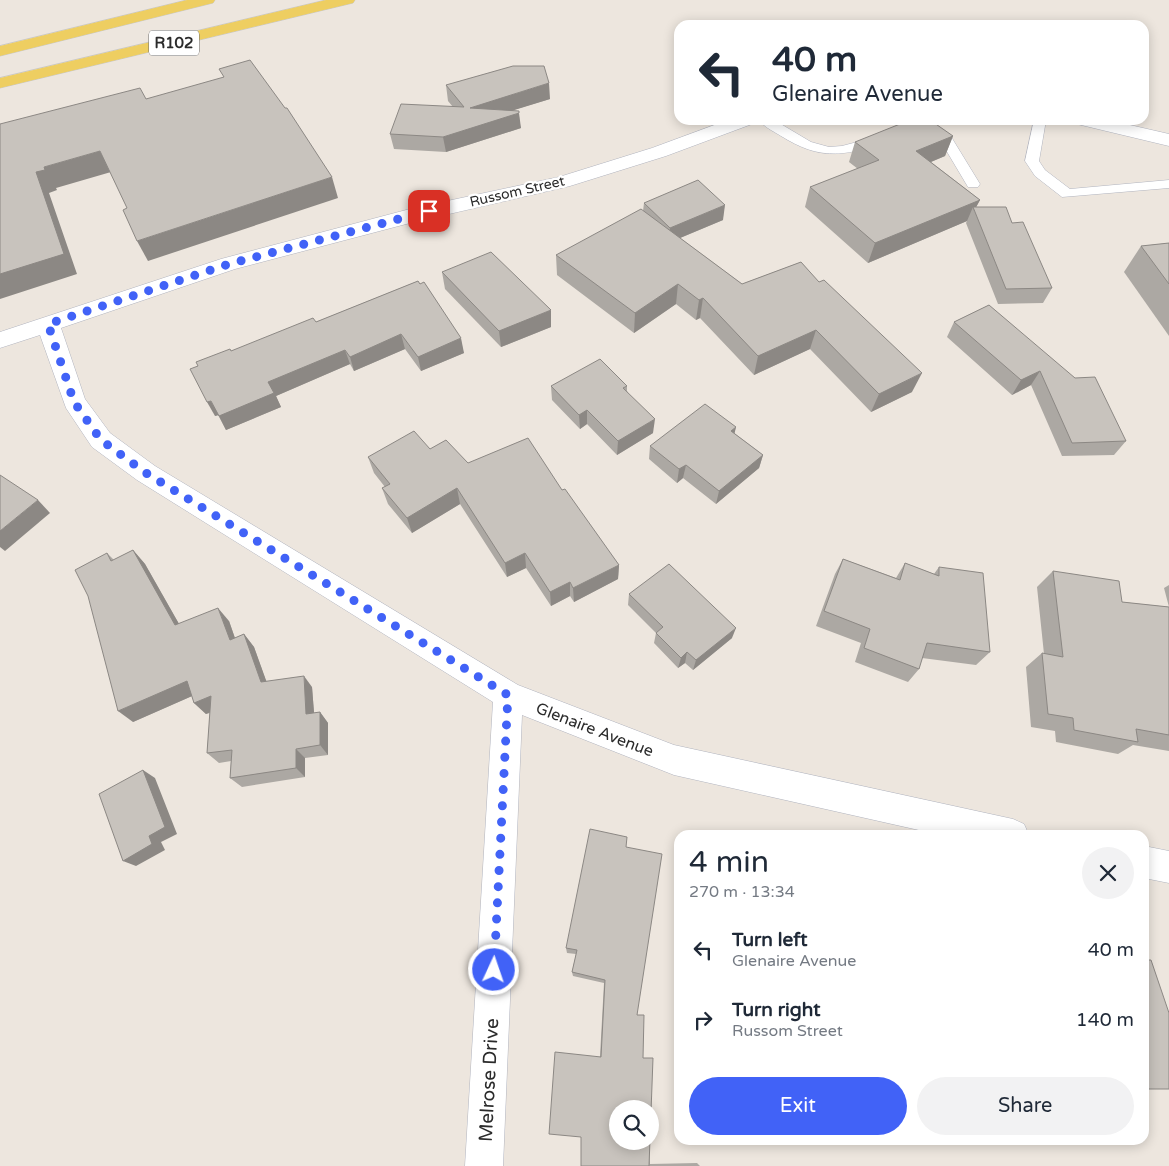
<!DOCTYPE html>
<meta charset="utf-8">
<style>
:root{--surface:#fff;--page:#f2f2f3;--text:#1f2937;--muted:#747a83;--accent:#4162f7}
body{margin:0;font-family:"Varela Round",sans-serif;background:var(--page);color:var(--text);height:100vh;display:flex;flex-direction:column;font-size:19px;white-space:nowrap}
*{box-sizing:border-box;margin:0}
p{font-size:16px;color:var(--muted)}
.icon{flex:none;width:28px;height:28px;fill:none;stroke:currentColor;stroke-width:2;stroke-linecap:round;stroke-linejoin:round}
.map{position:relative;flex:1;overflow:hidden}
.drawer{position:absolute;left:674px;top:830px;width:475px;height:315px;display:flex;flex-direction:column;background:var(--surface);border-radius:15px;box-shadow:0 2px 12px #0003}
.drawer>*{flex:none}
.banner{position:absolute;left:674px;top:20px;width:475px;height:105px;border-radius:15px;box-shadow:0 2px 12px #0003;background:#fff;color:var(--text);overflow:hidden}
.fabs{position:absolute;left:609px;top:1100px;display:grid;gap:10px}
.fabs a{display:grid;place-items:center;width:50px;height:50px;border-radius:50%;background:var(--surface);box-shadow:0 2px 12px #0003;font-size:25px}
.pin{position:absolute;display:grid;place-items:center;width:42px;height:42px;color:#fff;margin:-21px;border-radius:10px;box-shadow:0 2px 8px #0006}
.me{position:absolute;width:55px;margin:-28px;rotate:3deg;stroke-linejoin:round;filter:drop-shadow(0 0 4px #0008)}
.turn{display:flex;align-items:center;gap:18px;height:105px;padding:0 15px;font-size:22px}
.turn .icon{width:65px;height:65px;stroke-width:2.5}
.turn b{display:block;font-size:35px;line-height:42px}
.round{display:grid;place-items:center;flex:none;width:52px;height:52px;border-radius:26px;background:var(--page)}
.head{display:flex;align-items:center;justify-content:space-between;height:85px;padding:0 15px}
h1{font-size:30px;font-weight:600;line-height:38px}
.action{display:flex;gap:10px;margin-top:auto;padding:10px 15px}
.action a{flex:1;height:58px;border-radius:30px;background:var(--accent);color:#fff;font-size:20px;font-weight:600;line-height:58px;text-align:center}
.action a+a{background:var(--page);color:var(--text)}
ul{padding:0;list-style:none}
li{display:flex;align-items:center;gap:15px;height:70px;padding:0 15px}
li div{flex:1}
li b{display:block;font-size:19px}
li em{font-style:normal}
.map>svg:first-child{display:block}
</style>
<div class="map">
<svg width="1169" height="1166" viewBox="0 0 1169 1166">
<rect width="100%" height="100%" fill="#ede6de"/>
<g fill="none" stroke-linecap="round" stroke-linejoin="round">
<g stroke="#b1b4bf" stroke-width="1">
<g id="lane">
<path d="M 759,120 L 774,120 L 811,142 L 829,147 L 842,146 L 876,137 L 882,141 L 881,144 C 840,157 818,159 781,136 C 773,131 764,127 759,120 Z"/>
<path d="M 1034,120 L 1046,120 L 1039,161 L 1045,170 L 1070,189 L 1169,180 L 1169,188 L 1062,197 L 1035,176 L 1025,161 Z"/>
<path d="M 932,124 L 950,135 L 980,184 L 978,187 L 968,187 L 940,140 L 926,128 Z"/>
</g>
</g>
<g stroke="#b1b4bf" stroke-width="1">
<g id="street">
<path d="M 728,120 L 754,120 L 752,124 L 666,156 L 570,186 L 410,223 L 235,269 L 61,328 L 85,399 L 110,433 L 155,466 L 518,685 L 674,745 L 1013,819 L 1024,824 L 1029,835 L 941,835 L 674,775 L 522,715 L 503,1166 L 465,1166 L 493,702 L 137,480 L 92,447 L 66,408 L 40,335 L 0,348 L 0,332 L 221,259 L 410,209 L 559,177 L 652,148 Z"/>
<path d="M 1075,120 L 1108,120 L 1169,134 L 1169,146 L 1077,124 Z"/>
<path d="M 1144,846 L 1169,851 L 1169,883 L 1144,878 Z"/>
</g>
</g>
<g stroke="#c8c8c8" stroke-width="1">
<g id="primary">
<path d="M 187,0 L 215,0 L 213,3 L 0,56 L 0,46 Z"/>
<path d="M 326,0 L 355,0 L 353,3 L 0,88 L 0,78 Z"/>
</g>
</g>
<use href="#lane" fill="#fff" fill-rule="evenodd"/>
<use href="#street" fill="#fff" fill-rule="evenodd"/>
<use href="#primary" fill="#eece61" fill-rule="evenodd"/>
</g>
<g fill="#aca8a3">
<path d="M 446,85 L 550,99 L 513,110 L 521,128 L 446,152 L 394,149 L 390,134 L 453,107 L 448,101 Z"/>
<path d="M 953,136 L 945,156 L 931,162 L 980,200 L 976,207 L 1012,223 L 1052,288 L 1043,303 L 998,304 L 966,223 L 967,221 L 868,263 L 805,207 L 810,187 L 858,169 L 849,162 L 855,142 Z"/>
<path d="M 644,203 L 723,220 L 680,238 L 742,284 L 801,262 L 912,392 L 871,412 L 810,349 L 754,375 L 700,318 L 696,320 L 676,304 L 634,333 L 557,275 L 556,255 L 643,211 Z"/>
<path d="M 1169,243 L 1169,336 L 1124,272 L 1141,246 Z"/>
<path d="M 442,272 L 551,327 L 501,347 L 445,289 Z"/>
<path d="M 418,281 L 464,353 L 421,371 L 405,349 L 354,371 L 350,364 L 276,396 L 281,407 L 226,430 L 218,415 L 215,416 L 231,351 L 316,322 Z"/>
<path d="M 989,305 L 1126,441 L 1114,455 L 1062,456 L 1031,385 L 1012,395 L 947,337 L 954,322 Z"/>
<path d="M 551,386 L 627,386 L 627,391 L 653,433 L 617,455 L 587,424 L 580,429 L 552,400 Z"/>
<path d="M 736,427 L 734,433 L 763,455 L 759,468 L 716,504 L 683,478 L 677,483 L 649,459 L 650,446 Z"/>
<path d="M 430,449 L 468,463 L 562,490 L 619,565 L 618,579 L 574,602 L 570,596 L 551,606 L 526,568 L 507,577 L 460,504 L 412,533 L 388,504 L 382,488 L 385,487 L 374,473 L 368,457 Z"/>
<path d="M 133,550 L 145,564 L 179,624 L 229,621 L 235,638 L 244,634 L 254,647 L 266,681 L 312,687 L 314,713 L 320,712 L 328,723 L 328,755 L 305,758 L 305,777 L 242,787 L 230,778 L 231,761 L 219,763 L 207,753 L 210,713 L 206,714 L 194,703 L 192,696 L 133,722 L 107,553 L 114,560 Z"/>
<path d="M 843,559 L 896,578 L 905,563 L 934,574 L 939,567 L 990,652 L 976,665 L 922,658 L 919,669 L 908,682 L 855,662 L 861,643 L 816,626 L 835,574 Z"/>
<path d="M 1053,571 L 1122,602 L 1169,607 L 1164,588 L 1169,585 L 1169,751 L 1133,745 L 1118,754 L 1056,742 L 1055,731 L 1031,727 L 1026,667 L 1042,653 L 1044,654 L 1037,587 Z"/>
<path d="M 629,594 L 732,638 L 693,670 L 685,663 L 678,668 L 654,643 L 656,633 L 628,605 Z"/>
<path d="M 626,847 L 637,1015 L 643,1058 L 650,1164 L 697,1163 L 700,1166 L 581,1166 L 600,1056 L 604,983 L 573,976 L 572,972 L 576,954 L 567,953 L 566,948 Z"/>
</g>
<g fill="#8c8884">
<path d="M 549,83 L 550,99 L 472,123 L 470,108 Z"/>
<path d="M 519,113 L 521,128 L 446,152 L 443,137 Z"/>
<path d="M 953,136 L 945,156 L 909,171 L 916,151 Z"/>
<path d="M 100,151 L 111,172 L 56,188 L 57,190 L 49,193 L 77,274 L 0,299 L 0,274 L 36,172 L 44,167 Z"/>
<path d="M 332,177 L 338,198 L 148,261 L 137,241 Z"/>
<path d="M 980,200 L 974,211 L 973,207 L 967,221 L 868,263 L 875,243 Z"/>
<path d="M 725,205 L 723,220 L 668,243 L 670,228 Z"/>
<path d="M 678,284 L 676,304 L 634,333 L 635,313 Z"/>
<path d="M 703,298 L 700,318 L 696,320 L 699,300 Z"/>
<path d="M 551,310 L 551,327 L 501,347 L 499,331 Z"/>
<path d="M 816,330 L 810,349 L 754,375 L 758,356 Z"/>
<path d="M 401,334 L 405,349 L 354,371 L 350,357 Z"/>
<path d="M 461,338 L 464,353 L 421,371 L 418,357 Z"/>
<path d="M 345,350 L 350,364 L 276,396 L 281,407 L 226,430 L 219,416 L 268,382 Z"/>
<path d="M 1040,371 L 1031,385 L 1012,395 L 1021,380 Z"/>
<path d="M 922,373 L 912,392 L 871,412 L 879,394 Z"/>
<path d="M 211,401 L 219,415 L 215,416 L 207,402 Z"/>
<path d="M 587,410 L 587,424 L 580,429 L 579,415 Z"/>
<path d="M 655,419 L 653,433 L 617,455 L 618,441 Z"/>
<path d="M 736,427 L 733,440 L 731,431 Z"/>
<path d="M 763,455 L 759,468 L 716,504 L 719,491 Z"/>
<path d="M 686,465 L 683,478 L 677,483 L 679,469 Z"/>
<path d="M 457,488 L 460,504 L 412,533 L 407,518 Z"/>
<path d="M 38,500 L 50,513 L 5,551 L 0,547 L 0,531 Z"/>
<path d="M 133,550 L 145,564 L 187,638 L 175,625 Z"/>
<path d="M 525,553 L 526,568 L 507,577 L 505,563 Z"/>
<path d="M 619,565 L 618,579 L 574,602 L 573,588 Z"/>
<path d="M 570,582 L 570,596 L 551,606 L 550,592 Z"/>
<path d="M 218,608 L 229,621 L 240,653 L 230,640 Z"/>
<path d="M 736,628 L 732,638 L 693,670 L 696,660 Z"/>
<path d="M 244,634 L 254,647 L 271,694 L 261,682 Z"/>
<path d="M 687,652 L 685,663 L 678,668 L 681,658 Z"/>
<path d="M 304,676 L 312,687 L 315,725 L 306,714 Z"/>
<path d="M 187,681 L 199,693 L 133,722 L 118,711 Z"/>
<path d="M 211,696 L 222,707 L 206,714 L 194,703 Z"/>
<path d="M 320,712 L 328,723 L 328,755 L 320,745 Z"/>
<path d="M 296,749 L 305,758 L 305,777 L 296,768 Z"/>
<path d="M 143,770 L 155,778 L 177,834 L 161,842 L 165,850 L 136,866 L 123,861 L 149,836 Z"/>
</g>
<g fill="#c8c3bd" stroke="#8c8884" fill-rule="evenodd">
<path d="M 250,60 L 285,108 L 287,108 L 332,177 L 137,241 L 123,210 L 127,208 L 100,151 L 44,167 L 45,170 L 36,172 L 64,254 L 0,274 L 0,124 L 140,88 L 146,99 L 224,77 L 219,69 Z"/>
<path d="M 513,66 L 544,66 L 549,83 L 470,108 L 519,111 L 519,113 L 443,137 L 390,134 L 401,104 L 464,107 L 446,85 Z"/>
<path d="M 910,120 L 930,120 L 953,136 L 916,151 L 980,200 L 875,243 L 810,187 L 879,160 L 855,142 Z"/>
<path d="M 698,180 L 725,205 L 670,228 L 644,203 Z"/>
<path d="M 973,207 L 1006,207 L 1012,223 L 1023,222 L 1052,288 L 1006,289 Z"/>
<path d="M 641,209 L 742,284 L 801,262 L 819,282 L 824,280 L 922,373 L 879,394 L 816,330 L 758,356 L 703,298 L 699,300 L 678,284 L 635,313 L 556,255 Z"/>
<path d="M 1169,243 L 1169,284 L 1141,246 Z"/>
<path d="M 491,252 L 551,310 L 499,331 L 442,272 Z"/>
<path d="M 418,281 L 420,284 L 424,282 L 461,338 L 418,357 L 401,334 L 350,357 L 345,350 L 268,382 L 274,393 L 219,416 L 211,401 L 207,402 L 190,369 L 198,366 L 196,362 L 230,349 L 231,351 L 313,318 L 316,322 Z"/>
<path d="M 989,305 L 1075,378 L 1095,377 L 1126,441 L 1072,443 L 1040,371 L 1021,380 L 954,322 Z"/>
<path d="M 600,359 L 627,386 L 623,388 L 655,419 L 618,441 L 587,410 L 579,415 L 551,386 Z"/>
<path d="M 705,404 L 736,427 L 731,431 L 763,455 L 719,491 L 686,465 L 679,469 L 650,446 Z"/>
<path d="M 414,431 L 430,449 L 446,440 L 468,463 L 528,438 L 562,490 L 565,489 L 619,565 L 573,588 L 570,582 L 550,592 L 525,553 L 505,563 L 457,488 L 407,518 L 382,488 L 390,484 L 368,457 Z"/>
<path d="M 0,475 L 38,500 L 0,531 Z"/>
<path d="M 133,550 L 175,625 L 218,608 L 230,640 L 244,634 L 261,682 L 304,676 L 306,714 L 320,712 L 320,745 L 296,749 L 296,768 L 230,778 L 232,750 L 207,753 L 211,696 L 194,703 L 187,681 L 118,711 L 88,596 L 75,570 L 107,553 L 111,561 Z"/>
<path d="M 843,559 L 900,580 L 905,563 L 939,576 L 939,567 L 983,573 L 990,652 L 927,643 L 919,669 L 864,648 L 870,629 L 824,611 Z"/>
<path d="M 669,564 L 736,628 L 696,660 L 687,652 L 681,658 L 656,633 L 663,627 L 629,594 Z"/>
<path d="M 1053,571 L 1119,581 L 1122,602 L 1169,607 L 1169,735 L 1136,729 L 1138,742 L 1074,730 L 1073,718 L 1048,714 L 1042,653 L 1063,657 Z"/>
<path d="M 143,770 L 165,827 L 149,836 L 152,844 L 123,861 L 99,794 Z"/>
<path d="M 590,829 L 627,837 L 626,847 L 662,854 L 637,1015 L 644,1015 L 643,1058 L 653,1058 L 649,1166 L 581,1166 L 581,1137 L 549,1134 L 555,1052 L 601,1057 L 605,980 L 572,972 L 577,950 L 566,948 ZM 618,1109 L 650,1109 L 650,1141 L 618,1141 Z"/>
<path d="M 1144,960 L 1151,960 L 1169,1013 L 1169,1089 L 1144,1089 Z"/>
</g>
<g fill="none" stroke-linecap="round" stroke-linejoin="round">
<path stroke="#4162f7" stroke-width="9" stroke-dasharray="0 16.2" d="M 429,211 L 229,264 L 48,324 L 74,402 L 101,440 L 146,473 L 508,695 L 494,970"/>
</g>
<g text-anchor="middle" stroke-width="4.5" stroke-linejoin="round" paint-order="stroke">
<g font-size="14" fill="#2b2b2b" stroke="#fff">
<text transform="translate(517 191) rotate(-13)" y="5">Russom Street</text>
</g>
<rect fill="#fff" stroke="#6b6b6b" stroke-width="1" x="149" y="30.5" width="50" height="25" rx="4"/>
<g font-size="15" font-weight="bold" fill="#2b2b2b">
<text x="174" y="48">R102</text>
</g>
<g font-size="16" fill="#2b2b2b" stroke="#fff">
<text transform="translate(595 729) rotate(21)" y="6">Glenaire Avenue</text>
</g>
<g font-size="19" fill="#2b2b2b" stroke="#fff">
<text transform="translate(488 1080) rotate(-87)" y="7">Melrose Drive</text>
</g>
</g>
</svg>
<div class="fabs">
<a><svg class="icon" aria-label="search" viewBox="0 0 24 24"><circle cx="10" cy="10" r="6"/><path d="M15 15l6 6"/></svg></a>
</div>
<div class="pin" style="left:429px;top:211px;background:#d93025"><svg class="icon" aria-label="arrive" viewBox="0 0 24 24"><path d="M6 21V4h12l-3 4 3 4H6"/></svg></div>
<svg class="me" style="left:494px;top:970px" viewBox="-20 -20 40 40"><circle r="17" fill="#4162f7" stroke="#fff" stroke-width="3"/><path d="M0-11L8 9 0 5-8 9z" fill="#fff"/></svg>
<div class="banner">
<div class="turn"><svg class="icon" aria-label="left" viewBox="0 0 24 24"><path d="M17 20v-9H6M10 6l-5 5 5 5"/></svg><div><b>40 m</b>Glenaire Avenue</div></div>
</div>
<section class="drawer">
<div class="head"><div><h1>4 min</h1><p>270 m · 13:34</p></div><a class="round"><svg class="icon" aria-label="close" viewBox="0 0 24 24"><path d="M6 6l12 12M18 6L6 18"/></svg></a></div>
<ul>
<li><svg class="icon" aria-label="left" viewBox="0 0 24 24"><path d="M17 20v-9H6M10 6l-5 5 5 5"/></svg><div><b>Turn left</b><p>Glenaire Avenue</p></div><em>40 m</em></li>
<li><svg class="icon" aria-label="right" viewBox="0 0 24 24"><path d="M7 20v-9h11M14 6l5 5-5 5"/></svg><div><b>Turn right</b><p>Russom Street</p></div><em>140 m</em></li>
</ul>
<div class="action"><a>Exit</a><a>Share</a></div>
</section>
</div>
